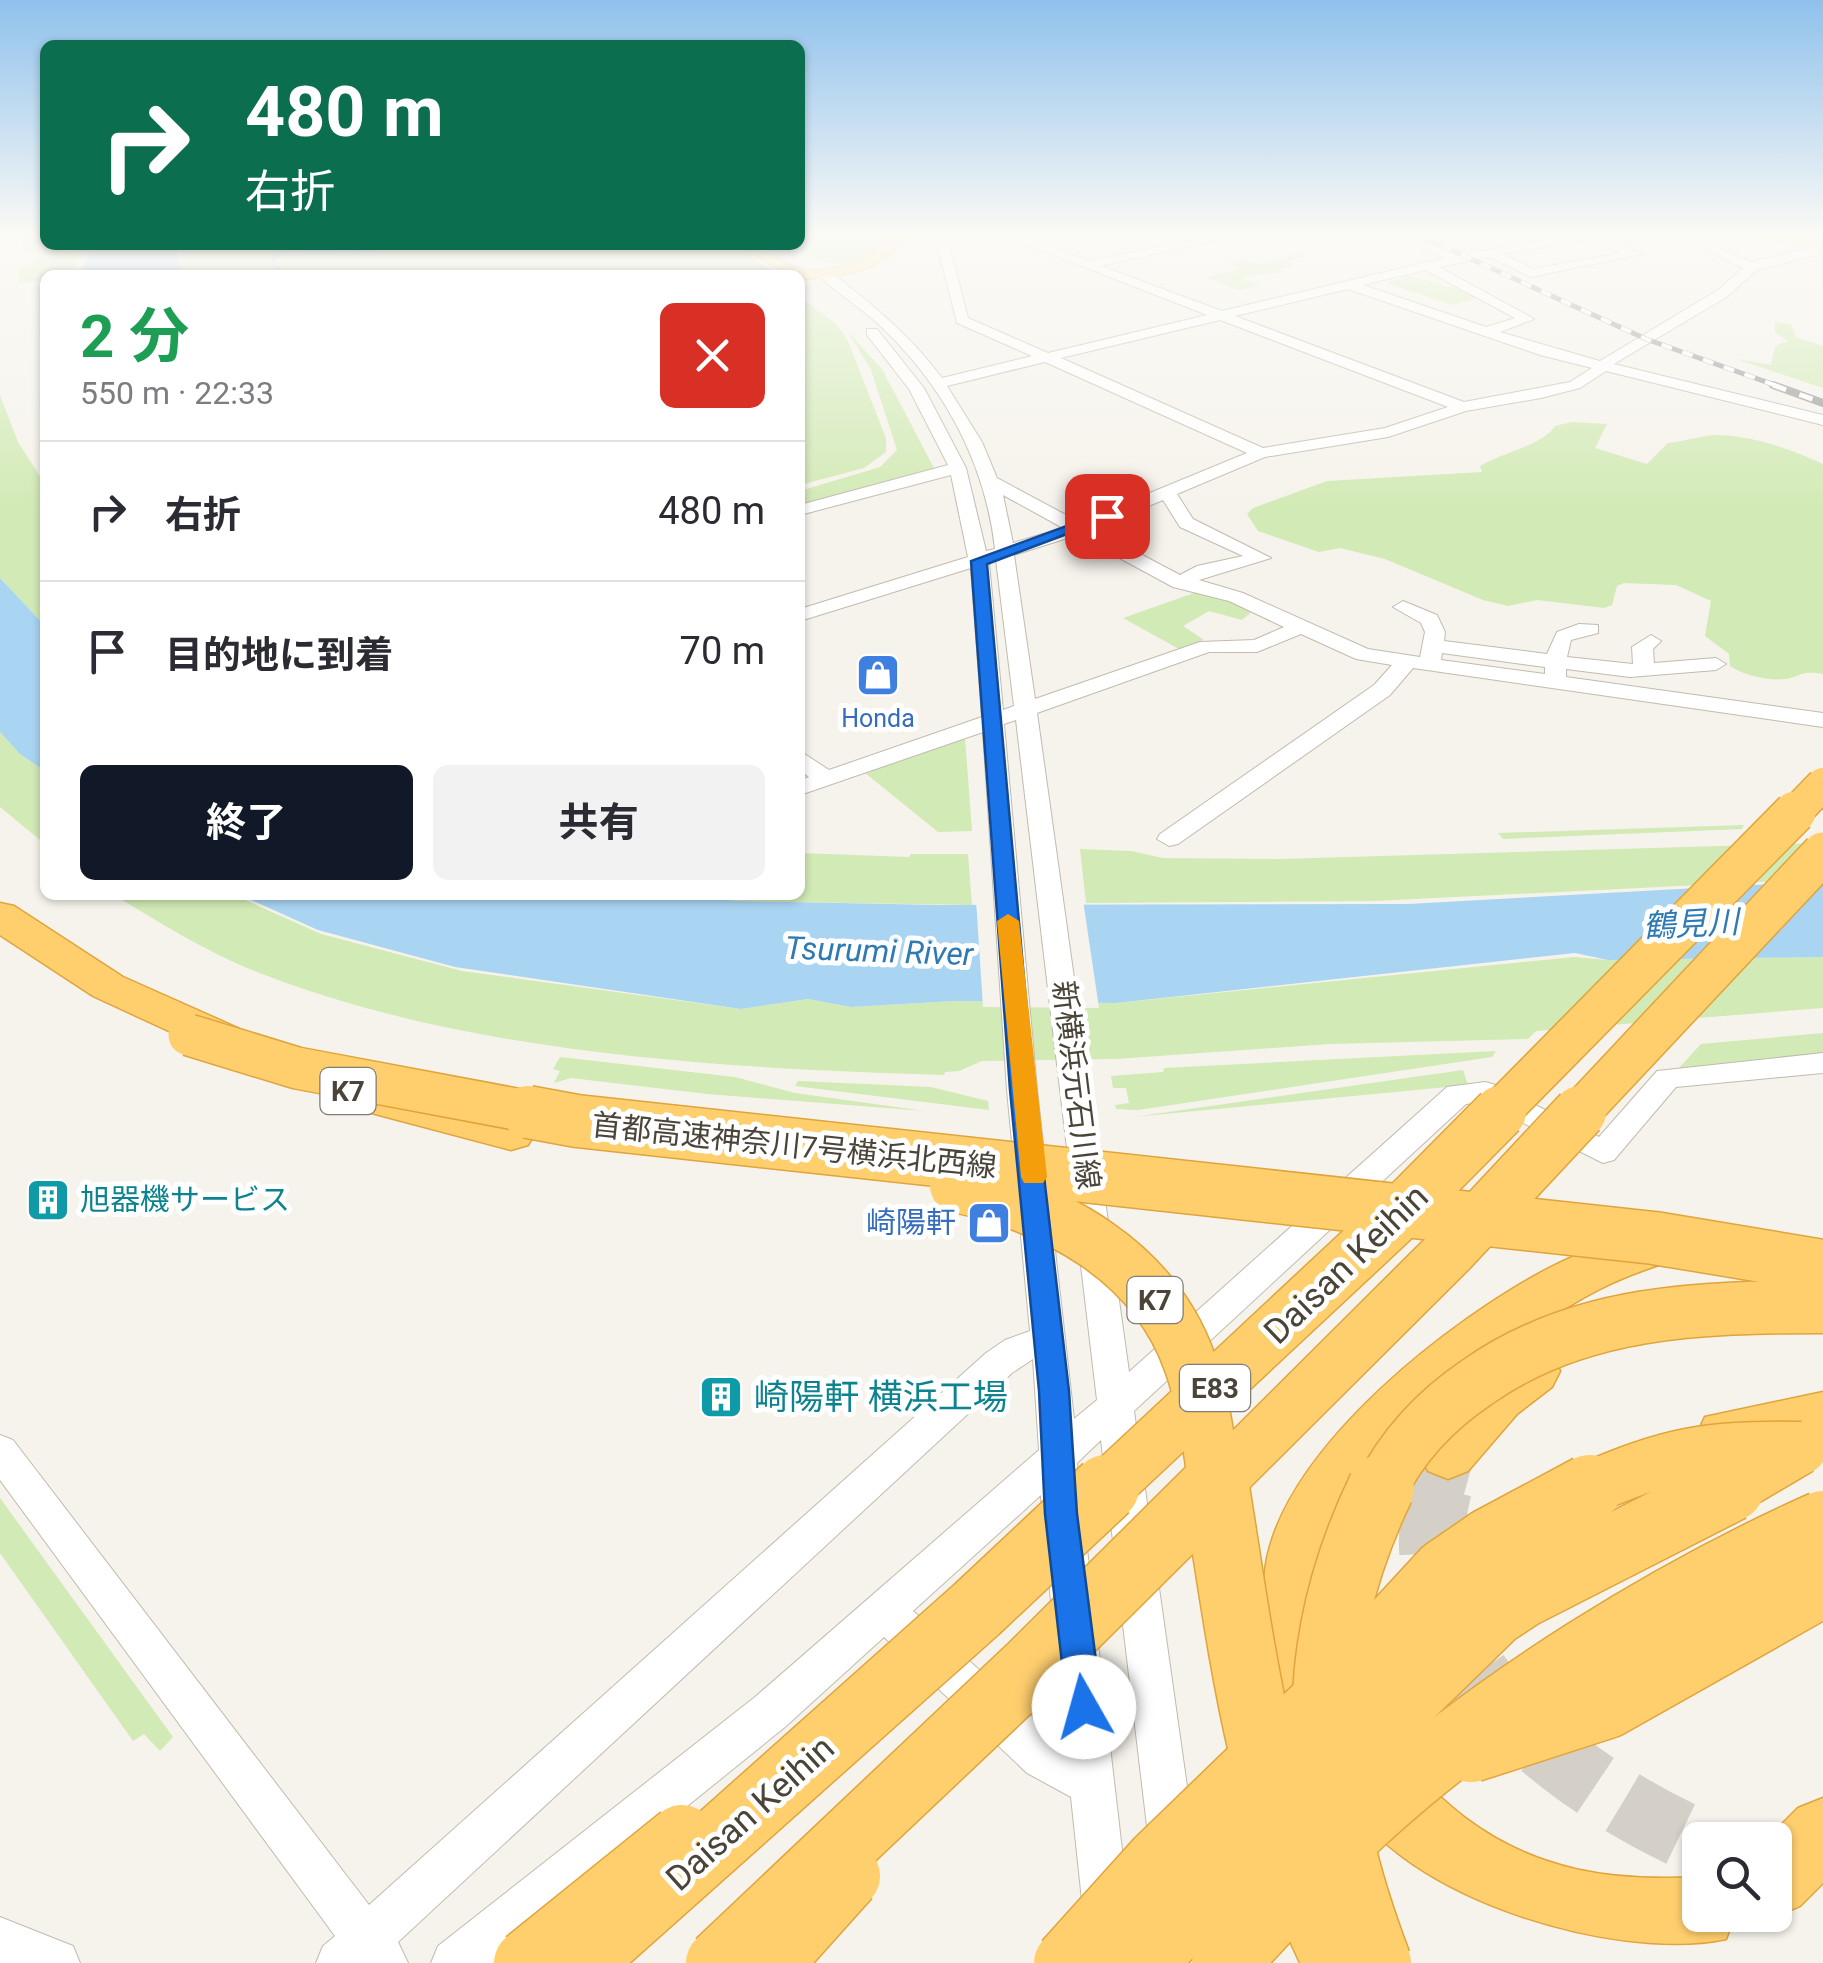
<!DOCTYPE html>
<html lang="ja">
<meta charset="utf-8">
<style>
:root{--surface:#fff;--page:#f2f2f3;--text:#2b2b33;--muted:#7c7c81;--line:#e1e1e2;--accent:#111827}
body{margin:0;font-family:Roboto,"Noto Sans JP",sans-serif;background:var(--page);color:var(--text);height:100vh;display:flex;flex-direction:column;font-size:38px;white-space:nowrap}
*{box-sizing:border-box;margin:0}
p{font-size:32px;color:var(--muted)}
.icon{flex:none;width:55px;height:55px;fill:none;stroke:currentColor;stroke-width:2;stroke-linecap:round;stroke-linejoin:round}
.map{position:relative;flex:1;overflow:hidden}
.sheet{position:absolute;left:40px;top:270px;width:765px;height:630px;display:flex;flex-direction:column;background:var(--surface);border-radius:15px;box-shadow:0 2px 8px #0004}
.sheet>*{flex:none}
.banner{position:absolute;left:40px;top:40px;width:765px;height:210px;border-radius:15px;box-shadow:0 2px 8px #0004;background:#0b6e4f;color:#fff;overflow:hidden}
.fabs{position:absolute;left:1682px;top:1822px;display:grid;gap:20px}
.fabs a{display:grid;place-items:center;width:110px;height:110px;border-radius:15px;background:var(--surface);box-shadow:0 2px 8px #0004;font-size:50px}
.pin{position:absolute;display:grid;place-items:center;width:85px;height:85px;color:#fff;margin:-42px;border-radius:20px;box-shadow:0 5px 15px #0006}
.me{position:absolute;width:110px;margin:-55px;rotate:353deg;stroke-linejoin:round;filter:drop-shadow(0 0 8px #0008)}
.turn{display:flex;align-items:center;gap:35px;height:210px;padding:0 40px;font-size:45px}
.turn .icon{width:130px;height:130px;stroke-width:2.5}
.turn b{display:block;font-size:70px;line-height:85px}
.round{display:grid;place-items:center;flex:none;width:105px;height:105px;border-radius:15px;background:var(--page)}
.head{display:flex;align-items:center;justify-content:space-between;height:170px;padding:0 40px}
h1{font-size:60px;font-weight:700;line-height:75px;color:#1e9e55}
.primary-button{display:flex;gap:20px;margin-top:auto;padding:20px 40px}
.primary-button a{flex:1;height:115px;border-radius:15px;background:var(--accent);color:#fff;font-size:40px;font-weight:700;line-height:115px;text-align:center}
.primary-button a+a{background:var(--page);color:var(--text)}
ul{padding:0;list-style:none}
li{display:flex;align-items:center;gap:30px;height:140px;padding:0 40px;border-top:2px solid var(--line)}
li div{flex:1}
li b{display:block;font-size:38px}
li em{font-style:normal}
.map>svg:first-child{display:block}
</style>
<div class="map">
<svg width="1823" height="1963" viewBox="0 0 1823 1963">
<rect width="100%" height="100%" fill="#f6f3ec"/>
<g fill="#d2eab5">
<path d="M 24,236 L 45,236 L 45,245 L 79,249 L 79,258 L 68,275 L 45,275 L 45,281 L 18,283 L 21,267 L 37,262 L 38,254 L 22,250 Z"/>
<path d="M 800,236 L 885,236 L 875,252 L 844,264 L 821,262 L 796,248 L 749,256 L 771,270 L 772,275 L 177,275 L 183,259 L 176,245 L 800,245 Z"/>
<path d="M 1299,254 L 1305,256 L 1288,261 L 1294,265 L 1278,270 L 1283,272 L 1241,277 L 1260,285 L 1239,290 L 1206,277 L 1241,269 L 1229,264 L 1245,260 L 1260,264 Z"/>
<path d="M 1410,276 C 1435,284 1456,286 1479,298 L 1453,305 L 1385,283 Z"/>
<path d="M 800,297 L 836,324 L 847,339 L 886,438 L 886,452 L 864,468 L 800,485 Z"/>
<path d="M 1775,322 L 1791,324 L 1796,337 L 1823,346 L 1823,388 L 1736,359 L 1771,365 L 1775,346 L 1788,341 L 1775,333 Z"/>
<path d="M 848,332 L 882,369 L 935,470 L 800,506 L 800,491 L 880,467 L 897,450 L 871,370 Z"/>
<path d="M 0,395 L 18,442 L 45,484 L 45,626 L 0,578 Z"/>
<path d="M 1572,422 L 1607,424 L 1595,448 L 1647,464 L 1668,443 C 1681,442 1705,435 1715,435 C 1750,435 1791,449 1823,464 L 1823,674 C 1797,670 1803,677 1785,679 C 1769,681 1743,675 1730,666 L 1729,654 L 1705,636 L 1711,601 L 1676,585 L 1624,583 L 1617,586 L 1612,605 L 1604,608 L 1537,600 L 1508,606 L 1483,600 L 1385,559 L 1340,548 L 1319,552 L 1258,531 L 1247,514 L 1253,508 L 1327,481 L 1482,472 L 1480,466 C 1502,452 1542,446 1555,426 Z"/>
<path d="M 1194,593 L 1217,596 L 1254,610 L 1242,620 L 1209,611 L 1183,626 L 1204,640 L 1179,649 L 1123,618 Z"/>
<path d="M 0,732 L 20,754 L 45,771 L 45,844 L 0,807 Z"/>
<path d="M 965,738 L 972,831 L 938,832 L 864,772 Z"/>
<path d="M 1744,825 L 1742,829 L 1503,839 L 1498,833 Z"/>
<path d="M 1823,843 L 1823,879 L 1374,901 L 1086,903 L 1080,849 L 1131,851 L 1163,858 L 1280,859 Z"/>
<path d="M 800,853 L 909,857 L 911,854 L 968,854 L 972,905 L 737,901 L 678,895 L 800,895 Z"/>
<path d="M 114,895 L 234,895 L 321,934 L 462,971 L 741,1009 L 808,999 L 851,1007 L 954,1001 L 1116,1003 L 1574,957 L 1608,960 L 1823,957 L 1823,1008 L 1536,1031 L 1528,1039 L 1330,1044 L 1116,1059 L 982,1061 L 959,1071 L 945,1072 L 944,1075 C 718,1068 458,1054 247,968 C 200,948 157,921 114,895 Z"/>
<path d="M 1823,1033 L 1823,1057 L 1676,1071 L 1701,1044 Z"/>
<path d="M 1496,1051 L 1492,1057 L 1138,1110 L 1116,1109 L 1115,1105 L 1129,1103 L 1126,1088 L 1113,1088 L 1111,1076 L 1163,1072 L 1164,1068 Z"/>
<path d="M 560,1057 L 735,1077 L 795,1093 L 925,1111 L 707,1094 L 571,1078 L 554,1083 L 560,1071 L 553,1069 Z"/>
<path d="M 1463,1070 L 1468,1085 L 1133,1117 Z"/>
<path d="M 798,1081 L 931,1087 L 988,1101 L 989,1110 L 795,1086 Z"/>
<path d="M 0,1498 L 173,1737 L 160,1751 L 144,1734 L 133,1741 L 0,1553 Z"/>
</g>
<g fill="#a9d4f2">
<path d="M 79,245 L 176,245 L 181,267 L 176,275 L 80,275 L 91,248 Z"/>
<path d="M 0,578 L 45,626 L 45,771 L 20,754 L 0,732 Z"/>
<path d="M 1823,881 L 1823,957 L 1608,960 L 1575,953 L 1116,1003 L 954,1001 L 851,1007 L 808,999 L 741,1009 L 455,967 L 318,930 L 240,895 L 678,895 L 737,901 L 940,905 L 1408,904 Z"/>
</g>
<path fill="#f6f3ec" d="M 976,900 L 1083,900 L 1099,1008 L 983,1007 Z"/>
<g fill="none" stroke-linecap="round" stroke-linejoin="round">
<g stroke="#a9d4f2" stroke-width="4">
<path d="M 286,249 L 350,251 L 408,245"/>
<path d="M 281,275 L 273,260 L 291,246"/>
</g>
<path stroke="#d4d0c8" stroke-width="52" stroke-dasharray="52 26" stroke-linecap="butt" d="M 1438,1491 L 1448,1454"/>
<path stroke="#d4d0c8" stroke-width="66" stroke-dasharray="66 32" stroke-linecap="butt" d="M 1439,1488 C 1395,1658 1566,1783 1700,1843"/>
<g stroke="#c2bbae" stroke-width="2">
<g id="minor">
<path d="M 935,236 L 947,236 L 968,318 L 1048,353 L 1207,315 L 1005,236 L 1021,236 L 1088,261 L 1213,236 L 1235,236 L 1101,266 L 1222,311 L 1444,258 L 1397,236 L 1412,236 L 1457,255 L 1568,236 L 1596,236 L 1642,254 L 1531,277 L 1489,257 L 1439,267 L 1534,319 L 1500,332 L 1600,361 L 1718,290 L 1743,268 L 1677,236 L 1692,236 L 1751,262 L 1823,245 L 1823,253 L 1756,270 L 1728,296 L 1614,364 L 1823,415 L 1823,425 L 1606,371 L 1580,388 L 1541,398 L 1466,411 L 1388,437 L 1265,457 L 1177,494 L 1193,519 L 1271,558 L 1199,580 L 1243,593 L 1368,649 L 1420,657 L 1425,632 L 1421,623 L 1393,607 L 1403,601 L 1437,615 L 1445,632 L 1444,641 L 1547,654 L 1557,632 L 1579,624 L 1598,625 L 1598,633 L 1571,640 L 1567,657 L 1633,664 L 1632,647 L 1651,635 L 1661,641 L 1653,649 L 1654,663 L 1716,658 L 1726,664 L 1716,670 L 1630,677 L 1566,669 L 1566,677 L 1823,713 L 1823,727 L 1413,668 L 1390,695 L 1178,844 L 1169,846 L 1157,839 L 1160,834 L 1374,685 L 1392,665 L 1356,659 L 1301,634 L 1257,652 L 1209,652 L 1037,713 L 1129,1372 L 1447,1087 L 1485,1082 L 1496,1085 L 1599,1137 L 1657,1071 L 1823,1053 L 1823,1073 L 1676,1087 L 1614,1160 L 1603,1163 L 1481,1102 L 1466,1104 L 1134,1411 L 1195,1843 L 1188,1859 L 1172,1866 L 1156,1859 L 1149,1843 L 1101,1440 L 1077,1463 L 1129,1910 L 1123,1927 L 1106,1933 L 1089,1927 L 1083,1910 L 1071,1797 L 1027,1773 L 884,1637 L 785,1727 L 493,1963 L 431,1963 L 438,1946 L 755,1697 L 1039,1450 L 1033,1359 L 1012,1373 L 398,1942 L 408,1963 L 316,1963 L 323,1946 L 335,1936 L 0,1480 L 0,1435 L 13,1440 L 369,1905 L 986,1353 L 1005,1340 L 1030,1331 L 1007,1090 L 983,732 L 800,795 L 800,780 L 809,777 L 800,770 L 800,751 L 829,770 L 982,717 L 971,568 L 800,621 L 800,609 L 968,557 L 951,475 L 800,515 L 800,505 L 948,465 L 909,389 L 867,335 L 867,329 L 877,329 L 924,388 L 966,468 L 986,551 L 995,549 C 985,460 941,381 875,321 C 855,304 833,290 815,272 L 826,269 C 869,301 910,335 942,378 L 1032,356 L 957,323 ZM 1585,240 L 1621,253 L 1533,269 L 1503,254 ZM 1425,270 L 1515,318 L 1486,327 L 1363,285 ZM 1348,289 L 1540,355 L 1592,368 L 1570,382 L 1464,402 L 1235,316 ZM 1220,320 L 1448,407 L 1385,428 L 1263,448 L 1061,358 ZM 1045,362 L 1247,453 L 1079,522 L 997,478 L 982,442 L 947,386 ZM 1003,495 L 1063,528 L 1013,543 ZM 1163,500 L 1180,527 L 1243,556 L 1197,566 L 1180,575 L 1093,529 ZM 1077,535 L 1173,587 L 1229,601 L 1284,627 L 1254,640 L 1200,642 L 1035,699 L 1014,555 ZM 996,560 L 1014,706 L 1003,710 L 989,563 ZM 1442,653 L 1545,667 L 1545,674 L 1441,660 ZM 1016,720 L 1097,1400 L 1074,1419 L 1037,1090 L 1004,724 ZM 1041,1495 L 1042,1514 L 1066,1747 L 913,1611 Z"/>
<path d="M 0,1917 L 73,1946 L 80,1963 L 0,1963 Z"/>
</g>
</g>
<g stroke="#e6c16a" stroke-width="2">
<g id="major">
<path d="M 890,236 L 906,236 C 882,274 842,275 801,280 L 800,275 L 788,275 L 739,245 C 772,245 779,265 804,269 C 831,274 875,258 890,236 Z"/>
<path d="M 1759,236 L 1790,236 L 1823,242 L 1823,252 Z"/>
</g>
</g>
<g stroke="#e0a43c" stroke-width="3">
<g id="highway">
<path d="M 0,903 L 14,906 L 123,977 L 242,1030 L 248,1040 L 242,1050 L 226,1055 L 210,1050 L 93,996 L 0,935 Z"/>
<path d="M 380,1084 L 528,1121 L 535,1133 L 528,1145 L 511,1150 L 364,1111 L 357,1100 L 364,1089 Z"/>
<path d="M 1663,1225 L 1681,1230 L 1688,1244 L 1681,1258 C 1647,1268 1614,1280 1583,1298 C 1505,1343 1343,1467 1328,1560 C 1323,1592 1328,1626 1337,1657 C 1340,1667 1349,1683 1348,1693 C 1347,1700 1342,1708 1339,1714 L 1316,1723 L 1293,1714 C 1272,1666 1257,1611 1267,1558 C 1291,1444 1450,1320 1549,1268 C 1586,1249 1623,1237 1663,1225 Z"/>
<path d="M 1533,1349 L 1552,1355 L 1560,1371 L 1552,1387 L 1517,1414 L 1468,1471 L 1448,1479 L 1428,1471 L 1419,1454 C 1440,1411 1487,1364 1533,1349 Z"/>
<path d="M 1823,1392 L 1823,1440 L 1725,1458 L 1705,1451 L 1697,1434 L 1705,1417 Z"/>
<path d="M 1372,1747 C 1408,1762 1433,1793 1464,1817 C 1535,1871 1613,1882 1700,1877 L 1700,1915 L 1735,1915 L 1726,1939 C 1613,1963 1385,1894 1338,1781 L 1348,1757 Z"/>
<path d="M 1823,1798 L 1823,1883 L 1800,1906 L 1775,1917 L 1771,1915 L 1775,1915 L 1775,1840 L 1766,1840 L 1798,1808 Z"/>
</g>
</g>
<use href="#minor" fill="#fff" fill-rule="evenodd"/>
<use href="#major" fill="#ffe39c" fill-rule="evenodd"/>
<use href="#highway" fill="#ffcf6e" fill-rule="evenodd"/>
<g stroke="#9a9a9a" stroke-width="5">
<path id="rail-far1" d="M 1421,236 L 1646,339 L 1780,387"/>
</g>
<g stroke="#9a9a9a" stroke-width="8">
<path id="rail" d="M 1773,385 L 1823,403"/>
</g>
<use href="#rail-far1" stroke="#fff" stroke-width="4" stroke-dasharray="11" stroke-linecap="butt"/>
<use href="#rail" stroke="#fff" stroke-width="5" stroke-dasharray="14" stroke-linecap="butt"/>
<g stroke="#e0a43c" stroke-width="35" stroke-linecap="butt">
<path id="highway-bridge-far3" d="M 1793,815 L 1823,784"/>
</g>
<g stroke="#e0a43c" stroke-width="44" stroke-linecap="butt">
<g id="highway-bridge-far2">
<path d="M 189,1035 L 297,1068 L 542,1114"/>
<path d="M 1497,1114 L 1795,812"/>
<path d="M 1578,1114 L 1823,853"/>
</g>
</g>
<g stroke="#e0a43c" stroke-width="55" stroke-linecap="butt">
<g id="highway-bridge-far1">
<path d="M 528,1112 L 577,1121 L 1654,1238 L 1823,1266"/>
<path d="M 956,1186 C 1056,1208 1154,1261 1190,1363 C 1205,1404 1209,1448 1216,1491"/>
<path d="M 1103,1491 L 1392,1221 L 1500,1112"/>
<path d="M 1209,1491 L 1451,1250 L 1580,1112"/>
<path d="M 1380,1491 C 1401,1447 1436,1410 1476,1383 C 1578,1310 1701,1307 1823,1307"/>
<path d="M 1584,1491 C 1666,1453 1712,1446 1801,1448"/>
<path d="M 1727,1491 L 1800,1448"/>
</g>
</g>
<g stroke="#e0a43c" stroke-width="69" stroke-linecap="butt">
<g id="highway-bridge">
<path d="M 1216,1488 C 1242,1650 1259,1801 1331,1951"/>
<path d="M 1471,1749 L 1607,1705 L 1823,1583"/>
<path d="M 527,1963 L 682,1838"/>
<path d="M 580,1963 L 977,1609 L 1106,1488"/>
<path d="M 719,1963 L 1033,1666 L 1212,1488"/>
<path d="M 769,1963 L 847,1876"/>
<path d="M 1067,1963 L 1158,1862 L 1337,1689 L 1445,1572 L 1490,1541 L 1589,1488"/>
<path d="M 1143,1963 L 1218,1882 L 1494,1613 L 1523,1594 L 1731,1488"/>
<path d="M 1225,1963 C 1274,1912 1321,1857 1374,1810 C 1500,1697 1669,1593 1823,1524"/>
<path d="M 1378,1963 C 1314,1795 1301,1654 1381,1488"/>
</g>
</g>
<use href="#highway-bridge-far3" stroke="#ffcf6e" stroke-width="32"/>
<use href="#highway-bridge-far2" stroke="#ffcf6e" stroke-width="41"/>
<use href="#highway-bridge-far1" stroke="#ffcf6e" stroke-width="52"/>
<use href="#highway-bridge" stroke="#ffcf6e" stroke-width="66"/>
</g>
<linearGradient id="sky" x2="0" y2="1"><stop stop-color="#8fc1ec"/><stop offset="0.46" stop-color="#fbfaf6"/><stop offset="1" stop-color="#fbfaf6" stop-opacity="0"/></linearGradient>
<rect width="1823" height="510" fill="url(#sky)"/>
<path fill="#1a73e8" stroke="#114b97" stroke-width="2.5" d="M 1102,513 L 1115,516 L 987,564 L 1034,1090 L 1069,1391 L 1077,1514 L 1102,1707 L 1097,1719 L 1084,1724 L 1072,1719 L 1067,1707 L 1045,1514 L 1039,1391 L 1010,1090 L 971,561 Z"/>
<path fill="#f59e0b" d="M 1008,914 L 1019,921 L 1047,1177 L 1043,1183 L 1024,1183 L 1021,1177 L 997,921 Z"/>
<defs>
<g id="shop-square" transform="scale(2.25)"><rect x="-9" y="-9" width="18" height="18" rx="4" fill="#3f7fe0" stroke="#fff"/><path d="M-5-2.5h2.3a2.7 3.5 0 0 1 5.4 0H5L5.5 6h-11ZM-1.5-2.5h3a1.5 2.3 0 0 0-3 0Z" fill="#fff"/></g>
<g id="building-square" transform="scale(2.25)"><rect x="-9" y="-9" width="18" height="18" rx="4" fill="#0f9aa8" stroke="#fff"/><path d="M-4-6H4V6H1V3H-1V6H-4ZM-2.5-4.3h1.7v1.8h-1.7ZM.8-4.3h1.7v1.8H.8ZM-2.5-1h1.7V.8h-1.7ZM.8-1h1.7V.8H.8Z" fill="#fff"/></g>
</defs>
<g fill-rule="evenodd">
<use href="#shop-square" x="878" y="675"/>
<use href="#building-square" x="48" y="1200"/>
<use href="#shop-square" x="989" y="1223"/>
<use href="#building-square" x="721" y="1397"/>
</g>
<g text-anchor="middle" stroke-width="10" stroke-linejoin="round" paint-order="stroke">
<g font-size="25" fill="#366cbe" stroke="#fff">
<text x="878" y="727">Honda</text>
</g>
<g fill="#fff" stroke="#817c74" stroke-width="2.5">
<rect x="320.5" y="1068" width="55" height="46" rx="8"/>
<rect x="1127.5" y="1277" width="55" height="46" rx="8"/>
<rect x="1180" y="1365" width="70" height="46" rx="8"/>
</g>
<g font-size="28" font-weight="bold" fill="#4b4439">
<text x="348" y="1101">K7</text>
<text x="1155" y="1310">K7</text>
<text x="1215" y="1398">E83</text>
</g>
<g font-size="30" fill="#4b4439" stroke="#fff">
<text transform="translate(1076 1085) rotate(83)" y="10">新横浜元石川線</text>
<text transform="translate(794 1146) rotate(6)" y="10">首都高速神奈川7号横浜北西線</text>
</g>
<g font-size="30" fill="#0d838f" stroke="#fff" text-anchor="start">
<text x="80" y="1210">旭器機サービス</text>
</g>
<g font-size="30" fill="#366cbe" stroke="#fff" text-anchor="end">
<text x="956" y="1233">崎陽軒</text>
</g>
<g font-size="32" font-style="italic" fill="#2e7ab2" stroke="#fff">
<text transform="translate(1691 924) rotate(-3)" y="11">鶴見川</text>
<text transform="translate(879 951) rotate(2)" y="11">Tsurumi River</text>
</g>
<g font-size="35" fill="#4b4439" stroke="#fff">
<text transform="translate(1346 1264) rotate(-44)" y="12">Daisan Keihin</text>
<text transform="translate(750 1813) rotate(-42)" y="12">Daisan Keihin</text>
</g>
<g font-size="35" fill="#0d838f" stroke="#fff" text-anchor="start">
<text x="754" y="1409">崎陽軒 横浜工場</text>
</g>
</g>
</svg>
<div class="fabs">
<a><svg class="icon" aria-label="search" viewBox="0 0 24 24"><circle cx="10" cy="10" r="6"/><path d="M15 15l6 6"/></svg></a>
</div>
<div class="pin" style="left:1107px;top:516px;background:#d93025"><svg class="icon" aria-label="arrive" viewBox="0 0 24 24"><path d="M6 21V4h12l-3 4 3 4H6"/></svg></div>
<svg class="me" style="left:1084px;top:1707px" viewBox="-20 -20 40 40"><circle r="19" fill="#fff"/><path d="M0-13L10 11 0 6-10 11z" fill="#1a73e8"/></svg>
<div class="banner">
<div class="turn"><svg class="icon" aria-label="right" viewBox="0 0 24 24"><path d="M7 20v-9h11M14 6l5 5-5 5"/></svg><div><b>480 m</b>右折</div></div>
</div>
<section class="sheet">
<div class="head"><div><h1>2 分</h1><p>550 m · 22:33</p></div><a class="round" style="background:#d93025;color:#fff"><svg class="icon" aria-label="close" viewBox="0 0 24 24"><path d="M6 6l12 12M18 6L6 18"/></svg></a></div>
<ul>
<li><svg class="icon" aria-label="right" viewBox="0 0 24 24"><path d="M7 20v-9h11M14 6l5 5-5 5"/></svg><div><b>右折</b></div><em>480 m</em></li>
<li><svg class="icon" aria-label="arrive" viewBox="0 0 24 24"><path d="M6 21V4h12l-3 4 3 4H6"/></svg><div><b>目的地に到着</b></div><em>70 m</em></li>
</ul>
<div class="primary-button"><a>終了</a><a>共有</a></div>
</section>
</div>
